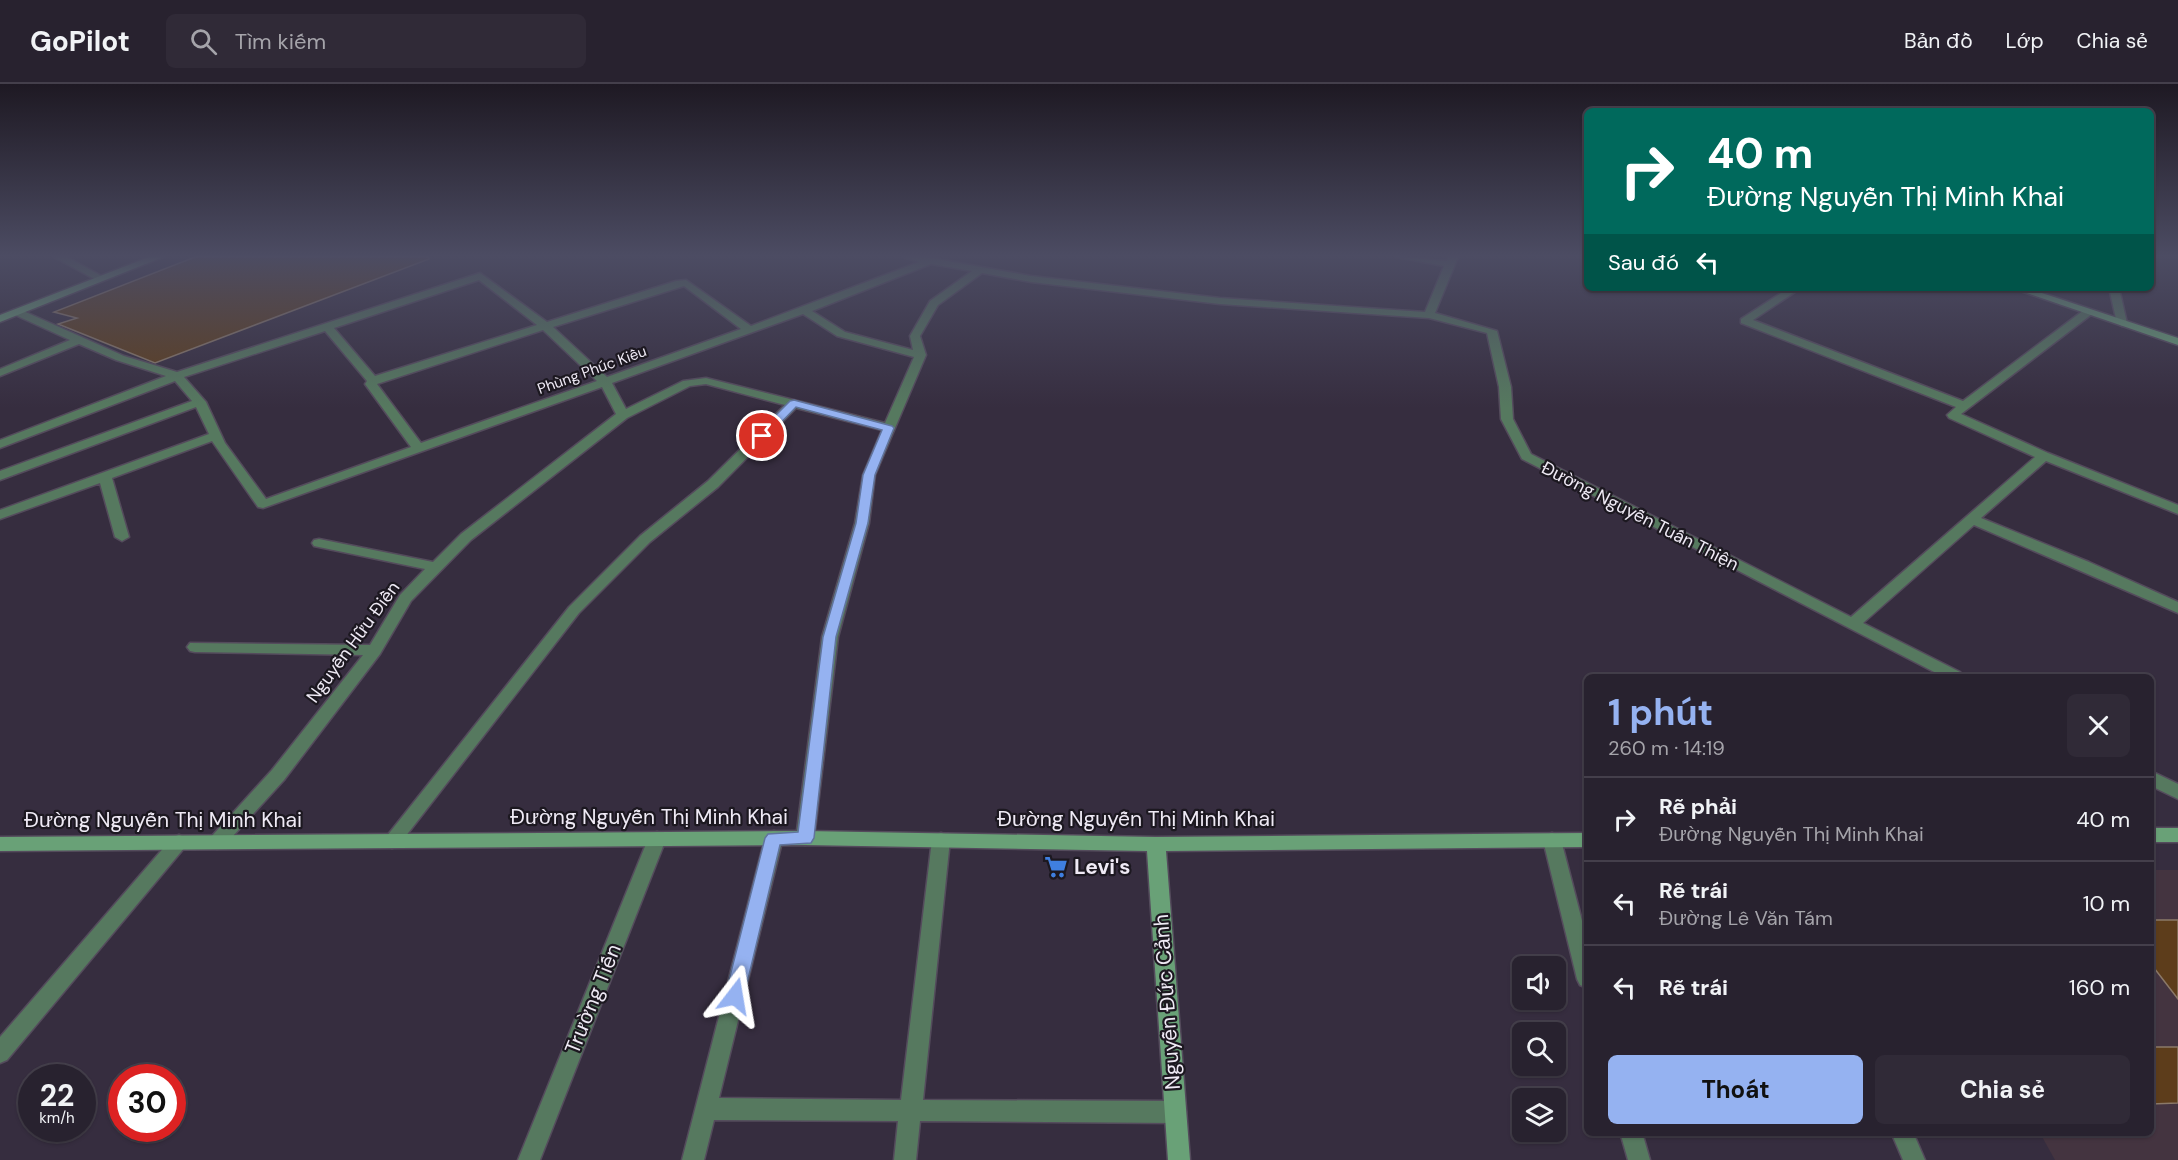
<!DOCTYPE html>
<html lang="vi">
<meta charset="utf-8">
<style>
:root{--surface:#28222f;--page:#302a37;--text:#f1f3f6;--muted:#a5a4aa;--line:#443f4b;--accent:#95b2f1}
body{margin:0;font-family:"DM Sans",sans-serif;background:var(--page);color:var(--text);height:100vh;display:flex;flex-direction:column;font-size:22px;white-space:nowrap}
*{box-sizing:border-box;margin:0}
p{font-size:20px;color:var(--muted)}
.icon{flex:none;width:33px;height:33px;fill:none;stroke:currentColor;stroke-width:2;stroke-linecap:round;stroke-linejoin:round}
.map{position:relative;flex:1;overflow:hidden}
.panel{position:absolute;left:1584px;top:590px;width:570px;height:462px;display:flex;flex-direction:column;background:var(--surface);border-radius:9px;box-shadow:0 2px 4px #0004,0 0 0 2px var(--line)}
.panel>*{flex:none}
.hud{position:absolute;left:1584px;top:24px;width:570px;height:183px;border-radius:9px;box-shadow:0 2px 4px #0004,0 0 0 2px var(--line);background:#00695c;color:#fff;overflow:hidden}
.controls{position:absolute;left:1512px;top:872px;display:grid;gap:12px}
.controls a{display:grid;place-items:center;width:54px;height:54px;border-radius:9px;background:var(--surface);box-shadow:0 2px 4px #0004,0 0 0 2px var(--line);font-size:30px}
.speed{position:absolute;left:18px;top:980px;display:flex;gap:12px;font-size:30px;font-weight:700;text-align:center}
.speed>*{display:grid;place-content:center;width:78px;height:78px;border-radius:50%;background:var(--surface);box-shadow:0 2px 4px #0004,0 0 0 2px var(--line);line-height:1}
.speed small{font-size:15px;font-weight:400}
.speed .limit{border:9px solid #d22;background:#fff;color:#111}
.pin{position:absolute;display:grid;place-items:center;width:51px;height:51px;color:#fff;margin:-26px;border:3px solid #fff;border-radius:50%;box-shadow:0 2px 6px #0007}
.me{position:absolute;width:66px;margin:-33px;rotate:14deg;stroke-linejoin:round;filter:drop-shadow(0 0 4px #0008)}
.turn{display:flex;align-items:center;gap:21px;height:126px;padding:0 24px;font-size:27px}
.turn .icon{width:78px;height:78px;stroke-width:2.5}
.turn b{display:block;font-size:42px;line-height:51px}
.then{display:flex;align-items:center;height:57px;padding:0 24px;background:#0003;gap:12px;font-size:22px}
.round{display:grid;place-items:center;flex:none;width:63px;height:63px;border-radius:9px;background:var(--page)}
.headline{display:flex;align-items:center;justify-content:space-between;height:102px;padding:0 24px}
h1{font-size:36px;font-weight:700;line-height:45px;color:var(--accent)}
.action{display:flex;gap:12px;margin-top:auto;padding:12px 24px}
.action a{flex:1;height:69px;border-radius:9px;background:var(--accent);color:#111;font-size:24px;font-weight:700;line-height:69px;text-align:center}
.action a+a{background:var(--page);color:var(--text)}
ul{padding:0;list-style:none}
li{display:flex;align-items:center;gap:18px;height:84px;padding:0 24px;border-top:2px solid var(--line)}
li div{flex:1}
li b{display:block;font-size:22px}
li em{font-style:normal}
header{display:flex;align-items:center;gap:36px;box-sizing:border-box;height:84px;padding:0 30px;background:var(--surface);border-bottom:2px solid var(--line)}
header strong{font-size:28px}
nav{display:flex;gap:33px;margin-inline-start:auto;font-size:21px}
.search{width:420px;height:54px;background:var(--page);display:flex;align-items:center;gap:15px;box-sizing:border-box;padding:0 21px;border-radius:9px;color:var(--muted);font-size:22px}
.map>svg:first-child{display:block}
</style>
<header>
<strong>GoPilot</strong>
<div class="search"><svg class="icon" aria-label="search" viewBox="0 0 24 24"><circle cx="10" cy="10" r="6"/><path d="M15 15l6 6"/></svg>Tìm kiếm</div>
<nav><a>Bản đồ</a><a>Lớp</a><a>Chia sẻ</a></nav>
</header>
<div class="map">
<svg width="2178" height="1076" viewBox="0 0 2178 1076">
<rect width="100%" height="100%" fill="#362d3f"/>
<path fill="#443440" d="M 2151,786 L 2178,786 L 2178,1076 L 2055,1076 L 2040,1049 L 2151,1048 Z"/>
<g fill="#5d3d1b" stroke="#8b7968" stroke-width="1.5">
<path d="M 195,173 L 429,173 L 429,175 L 155,279 L 58,240 L 77,234 L 54,228 Z"/>
<path d="M 2151,836 L 2178,836 L 2178,915 L 2151,880 Z"/>
<path d="M 2151,963 L 2178,963 L 2178,1019 L 2151,1020 Z"/>
</g>
<g fill="none" stroke-linecap="round" stroke-linejoin="round">
<g stroke="#544b5c" stroke-width="3">
<g id="street">
<path d="M 54,173 L 67,173 L 107,195 L 98,197 Z"/>
<path d="M 903,173 L 926,173 L 1031,192 L 1220,214 L 1425,228 L 1444,182 L 1397,173 L 1447,177 L 1448,173 L 1458,173 L 1435,229 L 1497,247 L 1511,303 L 1513,335 L 1531,370 L 1851,533 L 2035,373 L 1949,334 L 1947,331 L 1956,323 L 1741,239 L 1741,235 L 1789,204 L 1801,204 L 1753,236 L 1963,317 L 2084,226 L 2092,226 L 2092,230 L 1961,330 L 2048,369 L 2178,421 L 2178,430 L 2046,377 L 1981,434 L 2089,478 L 2178,518 L 2178,529 L 1974,441 L 1863,539 L 1960,588 L 1962,592 L 1942,592 L 1522,375 L 1501,335 L 1499,303 L 1487,249 L 1429,234 L 1220,220 L 1031,198 L 982,189 L 938,221 L 920,252 L 926,271 L 875,391 L 869,439 L 838,553 L 814,754 L 811,759 L 805,761 L 799,759 L 796,754 L 822,553 L 855,439 L 863,391 L 882,346 L 796,324 L 718,403 L 650,458 L 579,529 L 398,762 L 392,764 L 386,762 L 383,757 L 569,523 L 640,452 L 708,397 L 785,321 L 706,300 L 690,302 L 627,334 L 471,456 L 411,517 L 380,570 L 284,696 L 223,763 L 217,765 L 211,763 L 208,758 L 211,753 L 272,686 L 363,571 L 195,568 L 190,567 L 187,563 L 190,559 L 370,561 L 400,511 L 425,485 L 314,462 L 312,459 L 314,456 L 319,455 L 433,478 L 461,450 L 616,330 L 602,303 L 263,424 L 258,423 L 212,357 L 112,394 L 129,453 L 122,457 L 115,453 L 100,399 L 0,435 L 0,426 L 209,350 L 196,323 L 0,396 L 0,387 L 192,317 L 175,297 L 0,364 L 0,356 L 166,292 L 116,276 L 79,260 L 0,292 L 0,285 L 70,256 L 13,230 L 13,226 L 21,226 L 124,272 L 177,288 L 480,189 L 547,238 L 676,197 L 686,196 L 751,242 L 919,178 ZM 931,180 L 972,187 L 930,217 L 910,252 L 913,266 L 845,248 L 812,227 ZM 479,196 L 537,241 L 375,292 L 334,244 ZM 684,202 L 741,245 L 607,293 L 553,243 ZM 803,230 L 837,252 L 914,273 L 885,339 L 706,294 L 683,297 L 626,325 L 612,299 ZM 543,246 L 597,297 L 421,359 L 377,300 ZM 325,247 L 367,297 L 365,300 L 411,363 L 266,415 L 225,359 L 206,318 L 184,293 Z"/>
<path d="M 2109,204 L 2119,204 L 2127,239 L 2126,241 L 2122,242 L 2117,239 Z"/>
<path d="M 2151,687 L 2178,700 L 2178,715 L 2151,702 Z"/>
<path d="M 774,747 L 780,749 L 783,754 L 719,1014 L 901,1016 L 932,756 L 935,751 L 941,749 L 947,751 L 950,756 L 923,1016 L 1175,1017 L 1183,1020 L 1186,1028 L 1183,1036 L 1175,1039 L 920,1037 L 916,1076 L 894,1076 L 898,1037 L 714,1036 L 704,1076 L 682,1076 L 765,754 L 768,749 Z"/>
<path d="M 657,748 L 663,750 L 666,755 L 540,1076 L 518,1076 L 648,755 L 651,750 Z"/>
<path d="M 1552,749 L 1558,751 L 1561,756 L 1587,856 L 1587,904 L 1580,901 L 1577,895 L 1543,756 L 1546,751 Z"/>
<path d="M 179,751 L 185,753 L 188,758 L 185,763 L 7,976 L 0,979 L 0,953 L 173,753 Z"/>
<path d="M 1620,1048 L 1642,1048 L 1650,1076 L 1628,1076 Z"/>
<path d="M 1891,1048 L 1913,1048 L 1925,1076 L 1903,1076 Z"/>
</g>
</g>
<g stroke="#544b5c" stroke-width="3">
<g id="secondary">
<path d="M 149,173 L 163,173 L 0,238 L 0,231 Z"/>
<path d="M 2012,204 L 2027,204 L 2178,254 L 2178,261 Z"/>
<rect x="2151" y="744" width="27" height="14"/>
<path d="M 805,747 L 1156,753 L 1587,749 L 1587,763 L 1166,767 L 1190,1076 L 1168,1076 L 1147,767 L 805,761 L 0,767 L 0,753 Z"/>
</g>
</g>
<use href="#street" fill="#56795f" fill-rule="evenodd"/>
<use href="#secondary" fill="#69a177" fill-rule="evenodd"/>
</g>
<linearGradient id="sky" x2="0" y2="1"><stop stop-color="#1e1923"/><stop offset="0.53" stop-color="#4c4c63"/><stop offset="1" stop-color="#4c4c63" stop-opacity="0"/></linearGradient>
<rect width="2178" height="324" fill="url(#sky)"/>
<path fill="#95b2f1" stroke="#61749d" stroke-width="1.5" d="M 794,316 L 892,342 L 894,344 L 875,391 L 868,439 L 836,553 L 814,754 L 811,759 L 780,761 L 744,912 L 741,918 L 735,921 L 728,918 L 725,912 L 765,754 L 768,750 L 798,748 L 823,553 L 856,439 L 863,391 L 882,346 L 796,323 L 766,354 L 758,354 L 758,349 L 790,317 Z"/>
<defs>
<g id="supermarket-bare" transform="scale(1.8)"><path d="M-6-5.5h2.5l.6 2H6L4.5 2H-2.5L-4.4-4H-6ZM-1.5 3.2a1.3 1.3 0 1 0 .1 0ZM3 3.2a1.3 1.3 0 1 0 .1 0Z" fill="#3f7fe0" stroke="#1c1820" stroke-width="2.5" paint-order="stroke"/></g>
</defs>
<g fill-rule="evenodd">
<use href="#supermarket-bare" x="1056" y="783"/>
</g>
<g text-anchor="middle" stroke-width="4.5" stroke-linejoin="round" paint-order="stroke">
<g font-size="15" fill="#efeaf5" stroke="#1c1820">
<text transform="translate(592 286) rotate(-20)" y="5">Phùng Phúc Kiều</text>
</g>
<g font-size="18" fill="#efeaf5" stroke="#1c1820">
<text transform="translate(1640 432) rotate(27)" y="6">Đường Nguyễn Tuấn Thiện</text>
<text transform="translate(353 558) rotate(-54)" y="6">Nguyễn Hữu Điền</text>
</g>
<g font-size="21" fill="#efeaf5" stroke="#1c1820">
<text x="649" y="740">Đường Nguyễn Thị Minh Khai</text>
<text x="1136" y="742">Đường Nguyễn Thị Minh Khai</text>
<text x="163" y="743">Đường Nguyễn Thị Minh Khai</text>
<text transform="translate(593 915) rotate(-68)" y="7">Trường Tiến</text>
<text transform="translate(1167 918) rotate(-94)" y="7">Nguyễn Đức Cảnh</text>
</g>
<g font-size="21" font-weight="bold" fill="#efeaf5" stroke="#1c1820" text-anchor="start">
<text x="1074" y="790">Levi's</text>
</g>
</g>
</svg>
<div class="controls">
<a><svg class="icon" aria-label="sound" viewBox="0 0 24 24"><path d="M4 9h4l5-4v14l-5-4H4zM17 9q2 3 0 6"/></svg></a>
<a><svg class="icon" aria-label="search" viewBox="0 0 24 24"><circle cx="10" cy="10" r="6"/><path d="M15 15l6 6"/></svg></a>
<a><svg class="icon" aria-label="layers" viewBox="0 0 24 24"><path d="M12 4l9 5-9 5-9-5zM3 14l9 5 9-5"/></svg></a>
</div>
<div class="speed"><div>22<small>km/h</small></div><div class="limit">30</div></div>
<div class="pin" style="left:762px;top:352px;background:#d93025"><svg class="icon" aria-label="arrive" viewBox="0 0 24 24"><path d="M6 21V4h12l-3 4 3 4H6"/></svg></div>
<svg class="me" style="left:735px;top:912px" viewBox="-20 -20 40 40"><path d="M0-17L14 15 0 8-14 15z" fill="#95b2f1" stroke="#fff" stroke-width="4"/></svg>
<div class="hud">
<div class="turn"><svg class="icon" aria-label="right" viewBox="0 0 24 24"><path d="M7 20v-9h11M14 6l5 5-5 5"/></svg><div><b>40 m</b>Đường Nguyễn Thị Minh Khai</div></div>
<div class="then">Sau đó<svg class="icon" aria-label="left" viewBox="0 0 24 24"><path d="M17 20v-9H6M10 6l-5 5 5 5"/></svg></div>
</div>
<section class="panel">
<div class="headline"><div><h1>1 phút</h1><p>260 m · 14:19</p></div><a class="round"><svg class="icon" aria-label="close" viewBox="0 0 24 24"><path d="M6 6l12 12M18 6L6 18"/></svg></a></div>
<ul>
<li><svg class="icon" aria-label="right" viewBox="0 0 24 24"><path d="M7 20v-9h11M14 6l5 5-5 5"/></svg><div><b>Rẽ phải</b><p>Đường Nguyễn Thị Minh Khai</p></div><em>40 m</em></li>
<li><svg class="icon" aria-label="left" viewBox="0 0 24 24"><path d="M17 20v-9H6M10 6l-5 5 5 5"/></svg><div><b>Rẽ trái</b><p>Đường Lê Văn Tám</p></div><em>10 m</em></li>
<li><svg class="icon" aria-label="left" viewBox="0 0 24 24"><path d="M17 20v-9H6M10 6l-5 5 5 5"/></svg><div><b>Rẽ trái</b></div><em>160 m</em></li>
</ul>
<div class="action"><a>Thoát</a><a>Chia sẻ</a></div>
</section>
</div>
